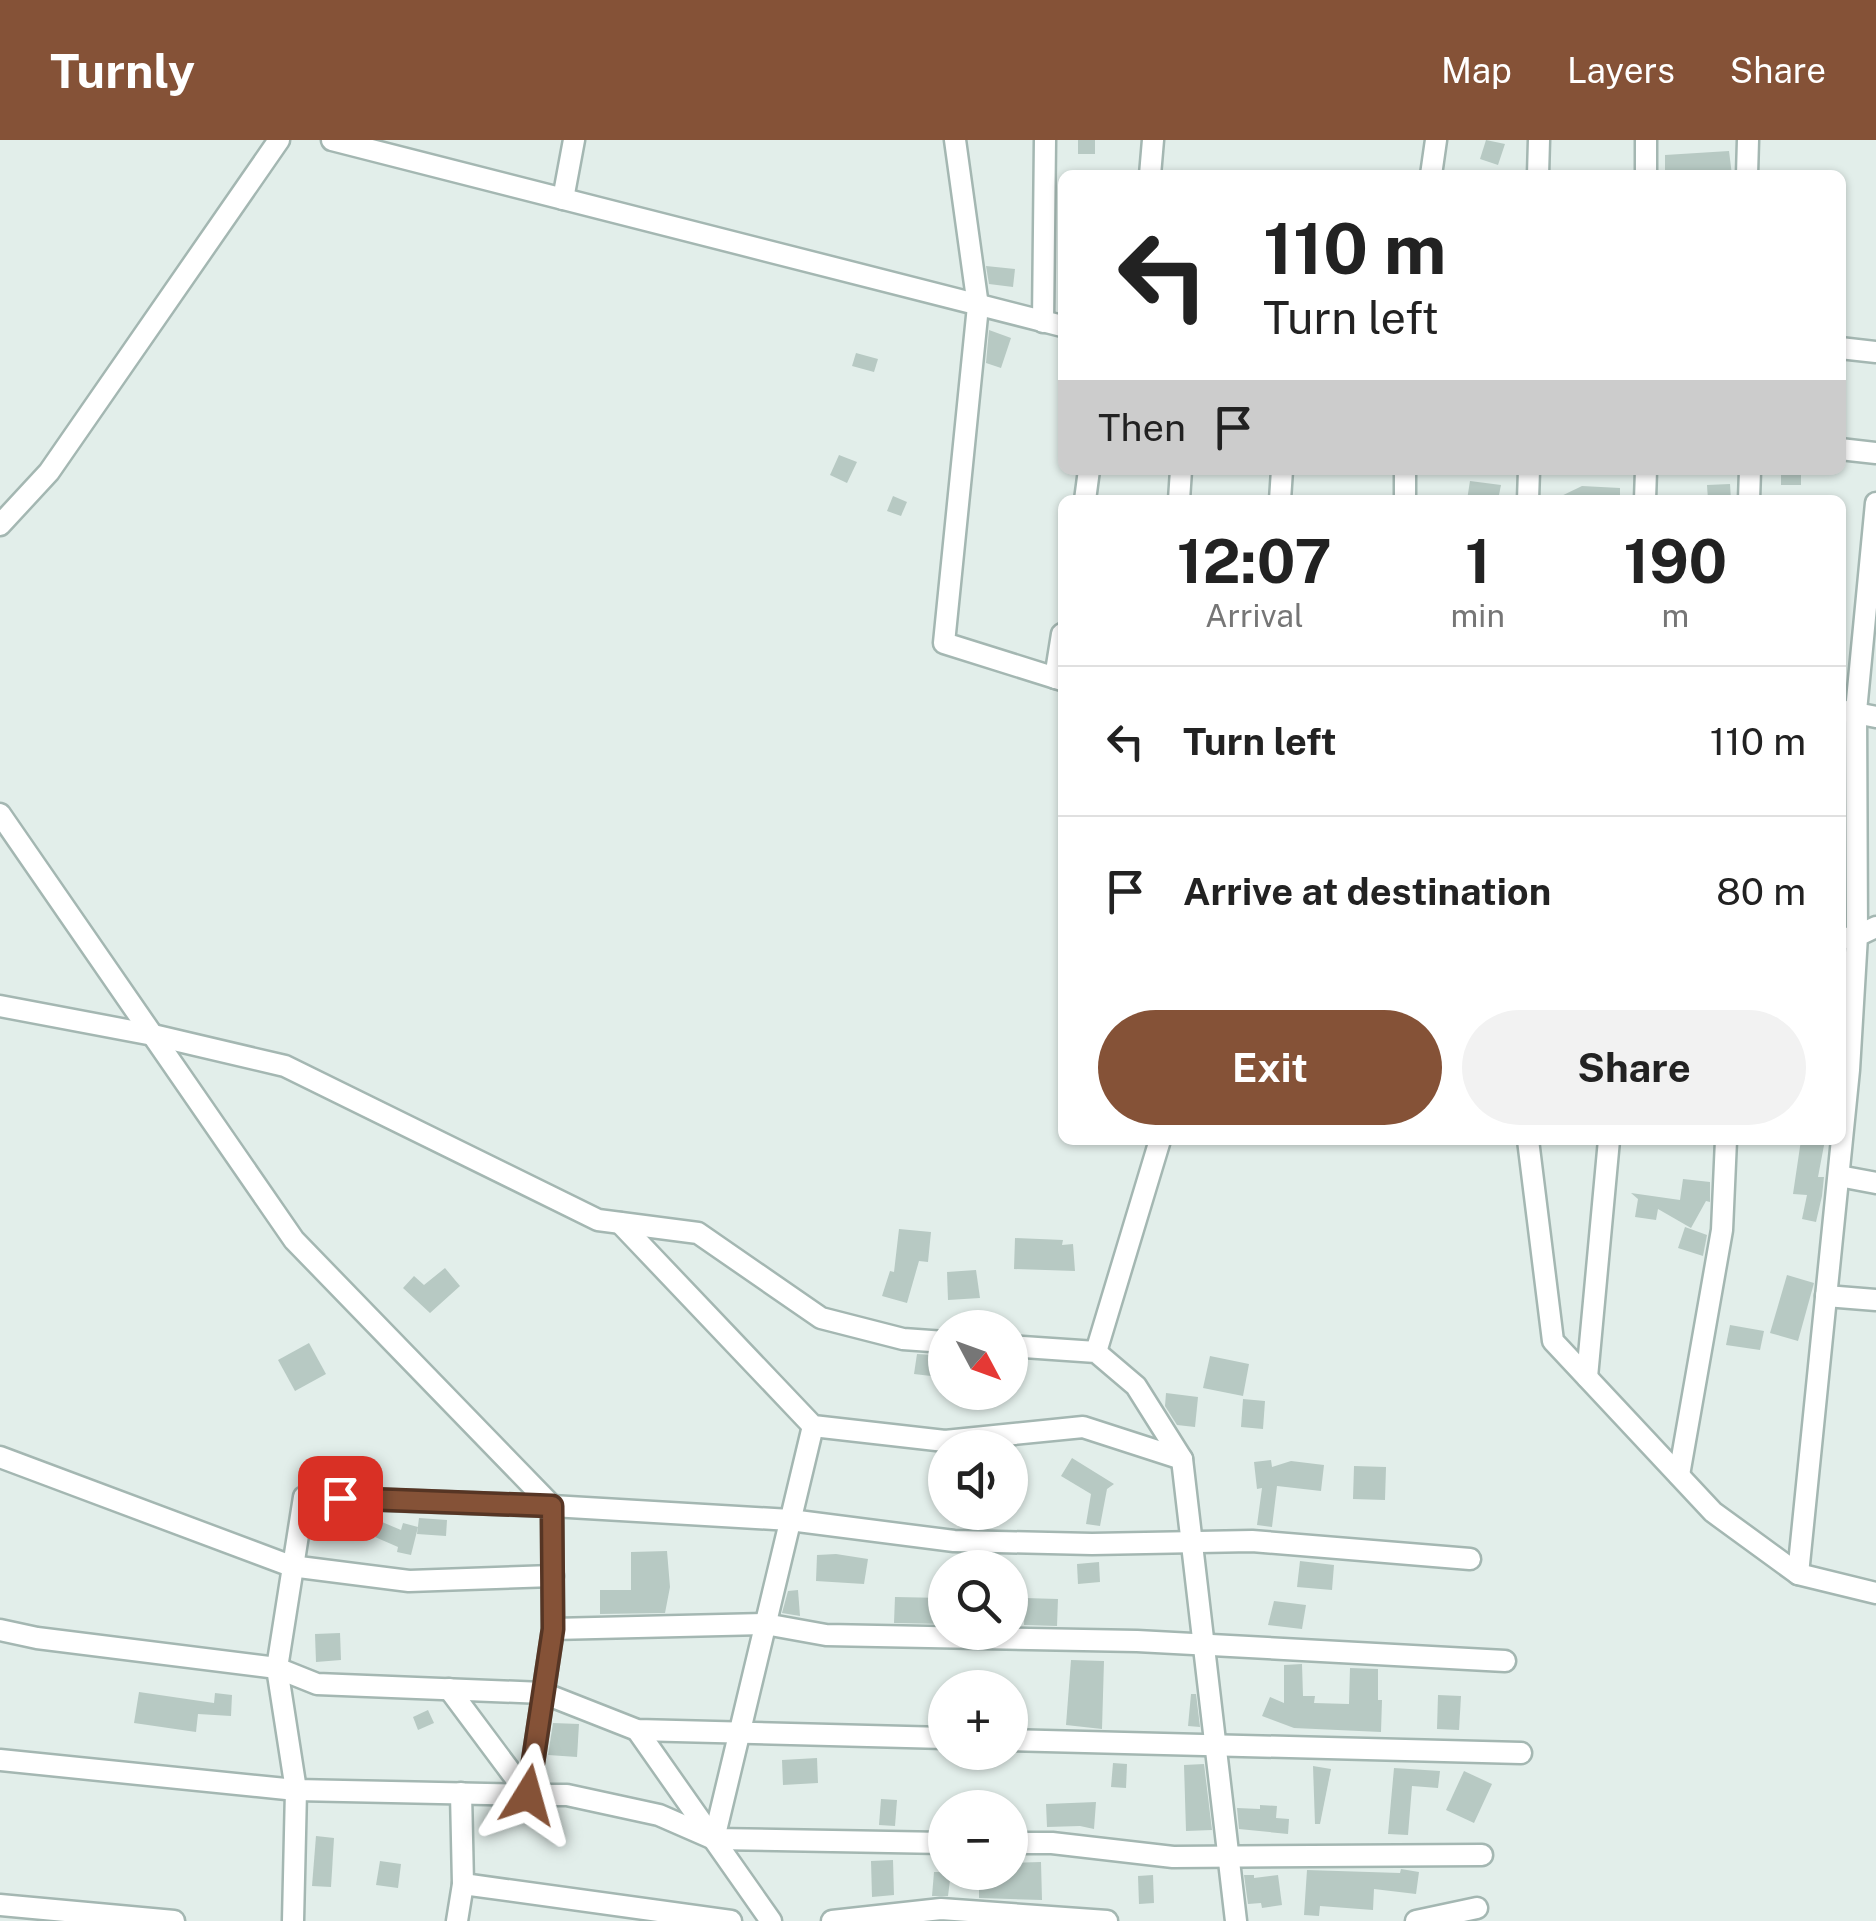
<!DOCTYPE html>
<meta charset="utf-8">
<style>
:root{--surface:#fff;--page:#f2f2f2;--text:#222;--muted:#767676;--line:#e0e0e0;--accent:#855237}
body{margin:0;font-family:"Public Sans",sans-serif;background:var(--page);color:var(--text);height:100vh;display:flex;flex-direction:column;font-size:38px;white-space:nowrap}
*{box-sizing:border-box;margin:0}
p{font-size:32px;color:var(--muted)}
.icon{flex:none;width:55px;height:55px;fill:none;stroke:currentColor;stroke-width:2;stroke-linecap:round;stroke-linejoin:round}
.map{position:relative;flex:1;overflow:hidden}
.panel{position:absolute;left:1058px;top:355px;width:788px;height:650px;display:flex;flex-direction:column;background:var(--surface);border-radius:15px;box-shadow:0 2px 8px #0004}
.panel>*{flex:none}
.banner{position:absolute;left:1058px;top:30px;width:788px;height:305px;border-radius:15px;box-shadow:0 2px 8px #0004;background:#fff;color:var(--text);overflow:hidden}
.needle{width:65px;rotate:131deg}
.fabs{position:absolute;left:928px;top:1170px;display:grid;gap:20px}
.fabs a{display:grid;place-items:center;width:100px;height:100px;border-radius:50%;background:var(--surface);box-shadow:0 2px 8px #0004;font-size:50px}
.pin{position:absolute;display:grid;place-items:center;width:85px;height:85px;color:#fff;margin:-42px;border-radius:20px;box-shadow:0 5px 15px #0006}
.me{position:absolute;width:110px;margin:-55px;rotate:8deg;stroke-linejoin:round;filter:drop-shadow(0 0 8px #0008)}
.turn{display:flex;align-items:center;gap:35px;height:210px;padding:0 40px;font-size:45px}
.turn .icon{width:130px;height:130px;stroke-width:2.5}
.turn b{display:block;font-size:70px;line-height:85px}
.then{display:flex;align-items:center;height:95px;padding:0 40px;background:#0003;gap:20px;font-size:38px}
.eta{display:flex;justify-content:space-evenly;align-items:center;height:170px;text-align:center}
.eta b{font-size:60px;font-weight:700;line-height:70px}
.button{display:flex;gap:20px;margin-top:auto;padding:20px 40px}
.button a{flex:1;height:115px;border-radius:60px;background:var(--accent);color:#fff;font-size:40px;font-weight:700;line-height:115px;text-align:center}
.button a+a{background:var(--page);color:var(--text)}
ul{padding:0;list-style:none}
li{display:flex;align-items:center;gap:30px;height:150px;padding:0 40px;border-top:2px solid var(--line)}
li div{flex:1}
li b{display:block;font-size:38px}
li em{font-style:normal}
header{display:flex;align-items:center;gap:60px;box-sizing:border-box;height:140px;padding:0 50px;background:var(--accent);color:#fff}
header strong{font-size:48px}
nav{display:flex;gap:55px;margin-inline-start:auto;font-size:35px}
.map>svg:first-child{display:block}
</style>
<header>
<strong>Turnly</strong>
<nav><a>Map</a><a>Layers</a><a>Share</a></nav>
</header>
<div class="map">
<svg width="1876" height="1781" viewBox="0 0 1876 1781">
<rect width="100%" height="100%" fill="#e2eeea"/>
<g fill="#b7c9c3">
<rect x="1078" y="0" width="17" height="14"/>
<path d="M 1486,0 L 1505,4 L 1498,25 L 1480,19 Z"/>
<path d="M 1729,11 L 1732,35 L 1665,35 L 1665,15 Z"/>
<path d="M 986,126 L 1015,129 L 1013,147 L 989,144 Z"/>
<path d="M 989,190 L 1011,198 L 1001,228 L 986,223 Z"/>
<path d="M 856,213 L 878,219 L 874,232 L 852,226 Z"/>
<path d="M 839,315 L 857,322 L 847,343 L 830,335 Z"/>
<rect x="1781" y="330" width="20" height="15"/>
<path d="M 1470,341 L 1501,345 L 1498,360 L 1467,360 Z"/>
<path d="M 1730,344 L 1731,360 L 1708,360 L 1707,345 Z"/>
<path d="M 1582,346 L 1620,348 L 1620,360 L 1553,360 Z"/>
<path d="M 893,356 L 907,362 L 901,376 L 887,371 Z"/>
<path d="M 1801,1000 L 1825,1000 L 1818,1037 L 1824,1037 L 1822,1056 L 1816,1082 L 1802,1079 L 1807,1055 L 1793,1054 Z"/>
<path d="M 1683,1039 L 1710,1042 L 1710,1062 L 1706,1061 L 1691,1088 L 1658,1069 L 1656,1080 L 1635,1077 L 1638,1059 L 1631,1053 L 1680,1060 Z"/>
<path d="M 1685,1087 L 1707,1095 L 1703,1116 L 1678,1108 Z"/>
<path d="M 899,1089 L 931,1092 L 928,1122 L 919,1121 L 907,1163 L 882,1156 L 890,1131 L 894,1132 Z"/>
<path d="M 1015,1098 L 1063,1100 L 1062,1105 L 1073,1104 L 1075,1131 L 1014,1129 Z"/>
<path d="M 445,1128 L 460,1146 L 430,1173 L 403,1148 L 414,1136 L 424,1145 Z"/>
<path d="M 976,1130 L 980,1158 L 948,1160 L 947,1132 Z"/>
<path d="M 1787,1135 L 1814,1143 L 1798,1201 L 1770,1193 Z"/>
<path d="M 1730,1185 L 1764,1191 L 1760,1210 L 1726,1205 Z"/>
<path d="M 309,1203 L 326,1234 L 295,1251 L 278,1220 Z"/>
<path d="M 917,1214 L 934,1215 L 931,1236 L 914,1234 Z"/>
<path d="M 1210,1216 L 1249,1224 L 1243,1256 L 1203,1248 Z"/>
<path d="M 1166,1253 L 1198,1257 L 1195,1287 L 1177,1285 L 1165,1266 Z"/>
<path d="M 1243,1259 L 1265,1261 L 1263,1289 L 1241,1287 Z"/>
<path d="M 1072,1318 L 1114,1344 L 1107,1349 L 1100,1386 L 1086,1384 L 1091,1354 L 1061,1336 Z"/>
<path d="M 1271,1320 L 1272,1327 L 1291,1321 L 1324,1325 L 1321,1351 L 1277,1346 L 1272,1387 L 1257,1385 L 1262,1348 L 1257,1349 L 1254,1322 Z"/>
<path d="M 1354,1326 L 1386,1327 L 1385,1360 L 1353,1359 Z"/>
<path d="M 419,1378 L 447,1380 L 446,1396 L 417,1394 Z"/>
<path d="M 382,1382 L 401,1390 L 403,1383 L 418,1387 L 411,1415 L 397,1412 L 398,1407 L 375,1397 Z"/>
<path d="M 667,1411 L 670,1447 L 665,1473 L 600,1474 L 600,1450 L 631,1450 L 631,1412 Z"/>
<path d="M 836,1414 L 868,1419 L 864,1444 L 816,1441 L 817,1415 Z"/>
<path d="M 1300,1421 L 1334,1425 L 1332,1450 L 1297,1447 Z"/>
<path d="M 1099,1422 L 1100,1442 L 1078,1444 L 1077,1424 Z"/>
<path d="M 798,1450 L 800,1476 L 782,1473 L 788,1451 Z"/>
<path d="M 895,1457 L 945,1458 L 945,1484 L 894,1483 Z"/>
<path d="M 1025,1458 L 1058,1459 L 1057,1486 L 1024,1485 Z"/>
<path d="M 1274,1461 L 1306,1465 L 1302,1489 L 1268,1485 Z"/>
<path d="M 340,1493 L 341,1520 L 316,1522 L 315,1494 Z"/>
<path d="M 1071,1520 L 1104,1521 L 1102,1589 L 1066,1585 Z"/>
<path d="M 1302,1524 L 1303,1556 L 1315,1556 L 1314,1563 L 1349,1564 L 1350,1528 L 1378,1529 L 1378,1560 L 1382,1560 L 1381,1592 L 1294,1588 L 1262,1576 L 1270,1557 L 1284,1563 L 1284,1525 Z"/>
<path d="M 139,1552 L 214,1563 L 215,1553 L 232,1555 L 231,1576 L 198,1574 L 196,1592 L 134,1583 Z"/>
<path d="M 1191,1554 L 1196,1554 L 1200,1587 L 1188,1586 Z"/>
<path d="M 1438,1555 L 1461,1556 L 1459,1590 L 1437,1589 Z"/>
<path d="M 428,1570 L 434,1583 L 418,1590 L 413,1577 Z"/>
<path d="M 553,1583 L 579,1584 L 577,1617 L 548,1615 Z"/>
<path d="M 817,1618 L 818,1643 L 783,1645 L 782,1620 Z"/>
<path d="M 1113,1623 L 1127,1624 L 1126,1648 L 1111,1647 Z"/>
<path d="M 1204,1624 L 1212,1690 L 1186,1691 L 1184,1625 Z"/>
<path d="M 1313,1626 L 1331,1629 L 1320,1684 L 1315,1684 Z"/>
<path d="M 1394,1628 L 1440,1631 L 1438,1648 L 1412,1646 L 1408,1695 L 1388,1694 Z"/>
<path d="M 1464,1631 L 1492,1644 L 1474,1683 L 1446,1670 Z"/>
<path d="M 881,1659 L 897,1660 L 895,1686 L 879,1685 Z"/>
<path d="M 1096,1662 L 1094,1689 L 1080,1686 L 1047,1687 L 1046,1664 Z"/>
<path d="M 1260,1665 L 1277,1666 L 1276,1678 L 1289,1679 L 1288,1694 L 1239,1689 L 1237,1668 L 1260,1669 Z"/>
<path d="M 316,1696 L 334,1698 L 331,1747 L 312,1746 Z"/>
<path d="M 893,1720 L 894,1755 L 872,1757 L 871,1721 Z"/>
<path d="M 380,1721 L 401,1724 L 398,1748 L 376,1745 Z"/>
<path d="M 1041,1722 L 1042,1760 L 979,1758 L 979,1732 L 1010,1732 L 1010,1723 Z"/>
<path d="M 1401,1729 L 1419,1732 L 1416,1754 L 1374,1749 L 1373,1770 L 1320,1766 L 1319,1776 L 1304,1775 L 1307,1730 L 1400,1733 Z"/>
<path d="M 934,1732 L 951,1732 L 948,1756 L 932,1756 Z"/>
<path d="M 1153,1735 L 1154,1763 L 1139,1764 L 1138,1736 Z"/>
<path d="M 1244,1735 L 1254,1735 L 1254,1738 L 1278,1735 L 1282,1765 L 1262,1768 L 1261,1763 L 1248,1764 Z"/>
</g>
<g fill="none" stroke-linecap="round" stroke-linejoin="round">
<g stroke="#a4b7b2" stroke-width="25">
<g id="minor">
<path d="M 332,0 L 1062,186"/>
<path d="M 955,0 L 978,166 L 944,503 L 1062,540"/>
<path d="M 1646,0 L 1646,35"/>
<path d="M 1150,35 L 1153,0"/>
<path d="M 1431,35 L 1436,0"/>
<path d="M 1538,35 L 1539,0"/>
<path d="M 1747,35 L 1748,0"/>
<path d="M 563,59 L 574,0"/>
<path d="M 1043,182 L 1045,0"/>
<path d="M 1840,208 L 1876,212"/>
<path d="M 1840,309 L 1876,313"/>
<path d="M 1405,330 L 1405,360"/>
<path d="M 1085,360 L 1089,330"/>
<path d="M 1179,360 L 1181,330"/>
<path d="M 1280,360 L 1282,330"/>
<path d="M 1528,360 L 1529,330"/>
<path d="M 1645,360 L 1646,330"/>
<path d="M 1749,360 L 1750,330"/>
<path d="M 0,385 L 49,332 L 279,0"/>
<path d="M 1055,538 L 1062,494"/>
<path d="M 1840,570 L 1876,577"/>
<path d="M 0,674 L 294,1100 L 552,1366 L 553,1489 L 528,1655 L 296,1650 L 0,1620"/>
<path d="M 1840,799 L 1857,796 L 1856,571 L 1876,363"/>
<path d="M 0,866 L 153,895 L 285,926 L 598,1080 L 698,1093 L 821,1178 L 903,1199 L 945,1202"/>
<path d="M 1528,1000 L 1553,1201 L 1713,1372 L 1798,1434 L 1876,1453"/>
<path d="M 1839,1036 L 1876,1043"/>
<path d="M 620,1083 L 813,1286 L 945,1301 L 1083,1287 L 1182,1319"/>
<path d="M 1826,1156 L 1876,1160"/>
<path d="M 1010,1206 L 1096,1212 L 1136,1246 L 1182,1319 L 1236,1781"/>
<path d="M 1096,1212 L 1160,1000"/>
<path d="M 1587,1237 L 1609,1000"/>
<path d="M 0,1317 L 291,1426 L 409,1441 L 553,1436"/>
<path d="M 1679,1335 L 1722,1090 L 1726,1000"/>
<path d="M 1798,1434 L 1849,930 L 1857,796 L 1876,787"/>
<path d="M 553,1489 L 765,1484 L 826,1495 L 1137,1501 L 1505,1521"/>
<path d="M 0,1490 L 37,1498 L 277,1528 L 317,1544 L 543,1553 L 637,1590 L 945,1598"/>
<path d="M 449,1549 L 528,1655 L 567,1655 L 659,1675 L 714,1699 L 945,1703"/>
<path d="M 637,1590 L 771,1781"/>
<path d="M 1010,1600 L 1521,1613"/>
<path d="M 714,1699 L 813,1286"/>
<path d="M 1010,1703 L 1052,1703 L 1173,1717 L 1482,1715"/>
<path d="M 463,1744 L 731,1781"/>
<path d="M 0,1765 L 174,1781"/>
<path d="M 293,1781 L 296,1650 L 277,1528 L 304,1357 L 552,1366 L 790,1380 L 954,1401 L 1092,1404 L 1252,1401 L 1470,1419"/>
<path d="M 457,1781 L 463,1744 L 461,1653"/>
<path d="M 832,1781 L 941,1769 L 1107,1781"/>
<path d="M 1416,1781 L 1477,1768"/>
</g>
</g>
<use href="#minor" stroke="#fff" stroke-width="20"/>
</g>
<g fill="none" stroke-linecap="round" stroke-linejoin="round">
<g stroke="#563524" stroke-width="25">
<path id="route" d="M 340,1358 L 552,1366 L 553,1489 L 528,1655"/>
</g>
<use href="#route" stroke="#855237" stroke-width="18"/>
</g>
</svg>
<div class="fabs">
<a><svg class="needle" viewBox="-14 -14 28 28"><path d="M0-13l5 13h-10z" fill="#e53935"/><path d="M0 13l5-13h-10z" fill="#767676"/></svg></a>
<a><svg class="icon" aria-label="sound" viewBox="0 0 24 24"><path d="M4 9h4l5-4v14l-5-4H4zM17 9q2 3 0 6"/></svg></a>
<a><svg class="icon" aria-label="search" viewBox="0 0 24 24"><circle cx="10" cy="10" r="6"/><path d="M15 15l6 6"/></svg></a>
<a>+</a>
<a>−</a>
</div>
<div class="pin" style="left:340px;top:1358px;background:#d93025"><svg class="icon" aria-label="arrive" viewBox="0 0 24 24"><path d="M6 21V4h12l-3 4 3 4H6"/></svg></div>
<svg class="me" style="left:528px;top:1655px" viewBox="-20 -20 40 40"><path d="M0-17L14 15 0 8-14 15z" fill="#855237" stroke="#fff" stroke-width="4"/></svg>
<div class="banner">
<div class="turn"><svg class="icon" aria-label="left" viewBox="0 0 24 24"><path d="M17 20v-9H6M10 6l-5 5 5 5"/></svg><div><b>110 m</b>Turn left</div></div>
<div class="then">Then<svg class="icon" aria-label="arrive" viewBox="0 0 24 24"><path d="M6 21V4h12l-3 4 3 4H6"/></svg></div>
</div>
<section class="panel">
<div class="eta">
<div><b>12:07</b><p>Arrival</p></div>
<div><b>1</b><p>min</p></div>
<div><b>190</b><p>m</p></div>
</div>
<ul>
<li><svg class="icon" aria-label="left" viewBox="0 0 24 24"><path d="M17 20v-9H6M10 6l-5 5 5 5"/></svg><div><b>Turn left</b></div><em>110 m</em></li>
<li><svg class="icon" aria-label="arrive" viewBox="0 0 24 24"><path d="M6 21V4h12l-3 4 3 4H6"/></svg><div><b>Arrive at destination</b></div><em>80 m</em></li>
</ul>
<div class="button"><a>Exit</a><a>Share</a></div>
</section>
</div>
